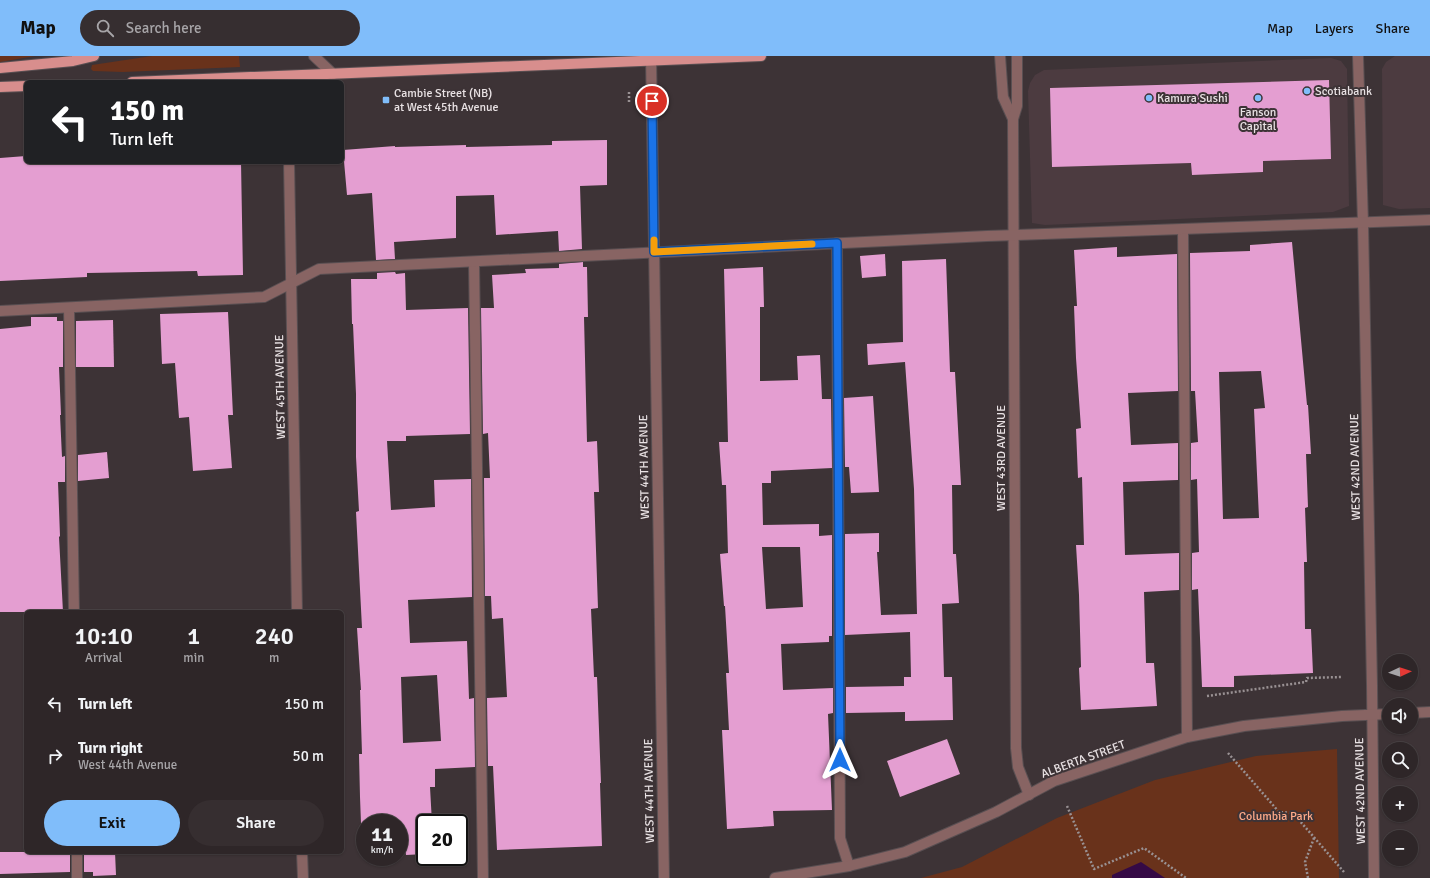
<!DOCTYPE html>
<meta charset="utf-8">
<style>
:root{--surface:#2e2628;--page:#362e30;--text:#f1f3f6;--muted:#a7a5a8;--line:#494345;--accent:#80bdfa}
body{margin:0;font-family:Signika,sans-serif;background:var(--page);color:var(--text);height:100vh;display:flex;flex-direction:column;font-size:15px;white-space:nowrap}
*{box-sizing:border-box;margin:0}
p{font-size:13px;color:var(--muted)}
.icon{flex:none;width:22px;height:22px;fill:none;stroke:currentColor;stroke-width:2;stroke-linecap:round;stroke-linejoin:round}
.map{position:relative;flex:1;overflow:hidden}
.drawer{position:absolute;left:24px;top:554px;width:320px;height:244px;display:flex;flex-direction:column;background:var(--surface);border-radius:6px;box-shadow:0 1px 3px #0004,0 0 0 1px var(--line)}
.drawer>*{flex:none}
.banner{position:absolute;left:24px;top:24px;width:320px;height:84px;border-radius:6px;box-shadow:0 1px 3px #0004,0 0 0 1px var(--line);background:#202124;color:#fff;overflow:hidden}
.needle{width:26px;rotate:86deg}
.tools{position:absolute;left:1382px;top:598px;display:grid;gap:8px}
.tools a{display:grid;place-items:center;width:36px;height:36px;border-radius:50%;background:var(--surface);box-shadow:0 1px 3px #0004,0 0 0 1px var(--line);font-size:20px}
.speed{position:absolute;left:356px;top:758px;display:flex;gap:8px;font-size:20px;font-weight:700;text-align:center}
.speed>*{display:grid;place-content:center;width:52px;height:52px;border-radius:50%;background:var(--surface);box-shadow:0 1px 3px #0004,0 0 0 1px var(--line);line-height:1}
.speed small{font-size:10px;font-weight:400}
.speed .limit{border:2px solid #111;border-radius:6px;background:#fff;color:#111}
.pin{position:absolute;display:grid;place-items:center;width:34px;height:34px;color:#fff;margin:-17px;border:2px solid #fff;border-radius:50%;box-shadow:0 1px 4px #0007}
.me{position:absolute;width:44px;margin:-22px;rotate:0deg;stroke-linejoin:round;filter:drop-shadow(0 0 3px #0008)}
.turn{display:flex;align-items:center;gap:14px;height:84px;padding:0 20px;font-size:18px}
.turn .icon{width:52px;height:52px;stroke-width:2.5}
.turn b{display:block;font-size:28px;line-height:34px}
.eta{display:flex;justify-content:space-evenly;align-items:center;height:68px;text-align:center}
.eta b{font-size:24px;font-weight:600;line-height:28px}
.button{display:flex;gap:8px;margin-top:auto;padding:8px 20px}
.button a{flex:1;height:46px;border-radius:24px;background:var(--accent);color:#111;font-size:16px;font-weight:600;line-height:46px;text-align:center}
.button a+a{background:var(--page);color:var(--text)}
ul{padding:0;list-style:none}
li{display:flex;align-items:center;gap:12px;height:52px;padding:0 20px}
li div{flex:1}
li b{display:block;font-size:15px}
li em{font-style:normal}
header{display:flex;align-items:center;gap:24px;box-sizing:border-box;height:56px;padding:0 20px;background:var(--accent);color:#111}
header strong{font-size:19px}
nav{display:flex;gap:22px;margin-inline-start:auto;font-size:14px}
.search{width:280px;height:36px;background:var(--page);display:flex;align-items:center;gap:10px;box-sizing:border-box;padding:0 14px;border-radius:22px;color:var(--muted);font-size:15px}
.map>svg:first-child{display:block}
</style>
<header>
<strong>Map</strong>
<div class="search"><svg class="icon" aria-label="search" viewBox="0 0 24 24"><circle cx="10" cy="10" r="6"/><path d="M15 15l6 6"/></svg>Search here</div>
<nav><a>Map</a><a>Layers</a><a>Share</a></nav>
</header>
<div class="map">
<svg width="1430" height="822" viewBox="0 0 1430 822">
<rect width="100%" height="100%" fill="#3d3336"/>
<g fill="#4c3b40">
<path d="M 1395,0 L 1430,0 L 1430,152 L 1399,153 L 1383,149 L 1382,13 L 1386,6 Z"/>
<path d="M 1331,2 L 1341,5 L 1347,13 L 1349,150 L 1333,156 L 1045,169 L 1032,167 L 1028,35 L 1030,27 L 1035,19 L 1044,14 Z"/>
</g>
<g fill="#69321b">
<path d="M 0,0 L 35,0 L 0,6 Z"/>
<path d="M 152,0 L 239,0 L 240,11 L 123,16 L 93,15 L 91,13 L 92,9 Z"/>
<path d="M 1337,693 L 1339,822 L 921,822 L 962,811 L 1057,762 L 1155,724 L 1256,700 Z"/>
</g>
<path fill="#350a45" d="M 1141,806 L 1165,822 L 1112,822 L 1112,819 Z"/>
<g fill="#e49ed1" fill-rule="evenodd">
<path d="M 1329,24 L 1331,103 L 1263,105 L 1263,116 L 1192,119 L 1191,107 L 1052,111 L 1050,32 Z"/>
<path d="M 607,84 L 607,129 L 580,130 L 582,193 L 559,195 L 558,175 L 496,179 L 494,139 L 456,140 L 456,182 L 394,186 L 395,203 L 376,204 L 372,137 L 347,139 L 343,94 L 395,90 L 395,91 L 466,89 L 466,91 L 552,89 L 552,85 Z"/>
<path d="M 26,100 L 26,106 L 241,106 L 243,219 L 198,220 L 197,215 L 87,217 L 87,221 L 0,225 L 0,102 Z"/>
<path d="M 1292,186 L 1307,349 L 1308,349 L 1311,398 L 1306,398 L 1308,451 L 1305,452 L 1307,506 L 1304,506 L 1305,573 L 1311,573 L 1313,617 L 1234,620 L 1234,631 L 1202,631 L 1198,533 L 1192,534 L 1192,497 L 1199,496 L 1197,423 L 1191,424 L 1191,387 L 1198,386 L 1195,335 L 1191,335 L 1190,197 L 1250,195 L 1250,189 ZM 1261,315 L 1265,352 L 1254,353 L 1259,462 L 1223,463 L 1219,316 Z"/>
<path d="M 1117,191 L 1117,201 L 1177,198 L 1178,335 L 1128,337 L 1131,389 L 1178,387 L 1178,424 L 1123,426 L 1125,499 L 1179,497 L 1179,534 L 1144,536 L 1146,607 L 1154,607 L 1157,650 L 1081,654 L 1079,612 L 1081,611 L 1079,539 L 1076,489 L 1084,489 L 1082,421 L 1078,422 L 1076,373 L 1081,372 L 1076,302 L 1074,250 L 1077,250 L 1074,194 Z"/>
<path d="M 885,198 L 886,220 L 862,222 L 860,200 Z"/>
<path d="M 946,203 L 950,316 L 955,316 L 961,429 L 952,429 L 953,498 L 956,498 L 959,547 L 942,548 L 944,621 L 952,621 L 953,664 L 905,665 L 905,656 L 846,657 L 846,631 L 904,630 L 904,621 L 911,621 L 910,576 L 845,579 L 845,478 L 879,477 L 879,496 L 877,496 L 881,559 L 917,558 L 914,433 L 905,306 L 868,309 L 867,288 L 903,286 L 902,205 Z"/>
<path d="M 583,206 L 583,211 L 587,211 L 588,261 L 584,261 L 587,386 L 597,385 L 599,436 L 594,436 L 598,552 L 591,553 L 594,621 L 597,621 L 601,727 L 600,727 L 602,790 L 497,794 L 493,710 L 488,710 L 487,642 L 507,641 L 503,562 L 492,563 L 491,540 L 485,540 L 484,422 L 490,422 L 488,377 L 483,378 L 481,252 L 494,252 L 492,219 L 526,217 L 525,213 L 559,212 L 559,208 Z"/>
<path d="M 763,211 L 764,251 L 760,251 L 760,325 L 798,324 L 797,300 L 820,299 L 822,343 L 831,343 L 832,412 L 771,415 L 771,427 L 762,427 L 763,469 L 819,468 L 819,480 L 832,479 L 832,580 L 829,580 L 829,586 L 781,588 L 783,634 L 833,632 L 833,657 L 828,658 L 832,754 L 773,755 L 774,770 L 727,773 L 722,674 L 729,674 L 726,617 L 729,617 L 725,550 L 724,550 L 720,498 L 728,497 L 726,429 L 722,429 L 719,386 L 728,386 L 724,213 ZM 762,491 L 800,491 L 803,551 L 766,553 Z"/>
<path d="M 395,216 L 396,218 L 405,217 L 406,254 L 468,252 L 470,378 L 406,380 L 406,385 L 387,385 L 391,454 L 435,451 L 434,424 L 471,423 L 472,541 L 408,544 L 410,587 L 467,585 L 469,643 L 474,642 L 475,711 L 435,713 L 435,731 L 430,731 L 432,767 L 425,767 L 425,798 L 406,799 L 405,792 L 399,793 L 399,767 L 365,767 L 365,794 L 362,794 L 360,741 L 359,698 L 362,698 L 360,634 L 361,634 L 357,572 L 362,572 L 356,456 L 359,455 L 356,401 L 356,338 L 353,268 L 352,268 L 351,223 L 377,223 L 377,217 ZM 437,619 L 441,685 L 403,687 L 401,621 Z"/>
<path d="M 228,256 L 233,359 L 228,359 L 232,412 L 193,415 L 189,361 L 179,362 L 175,307 L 162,308 L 160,258 Z"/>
<path d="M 31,261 L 57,261 L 57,265 L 63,265 L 63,311 L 59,311 L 61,359 L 60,359 L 62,401 L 65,400 L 65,426 L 58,426 L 60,480 L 59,481 L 63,556 L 0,556 L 0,273 L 31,270 Z"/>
<path d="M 113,264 L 114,311 L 76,311 L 76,265 Z"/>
<path d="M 873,340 L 879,436 L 851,437 L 849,411 L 845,411 L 844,342 Z"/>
<path d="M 107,396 L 109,422 L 78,425 L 78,399 Z"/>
<path d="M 947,683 L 960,718 L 900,741 L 887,705 Z"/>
<path d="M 0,796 L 70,796 L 70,816 L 0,818 Z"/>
<path d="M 84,796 L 115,796 L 116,819 L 93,820 L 93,816 L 84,816 Z"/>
</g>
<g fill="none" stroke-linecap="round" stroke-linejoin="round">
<g stroke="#594f52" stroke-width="12">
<g id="minor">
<path d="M 314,0 L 333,18"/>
<path d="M 651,0 L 664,822"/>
<path d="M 1000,0 L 1003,41 L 1013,63"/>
<path d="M 1017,0 L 1017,50 L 1013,63 L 1016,692 L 1018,711 L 1029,739"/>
<path d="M 1358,0 L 1363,167 L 1372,629 L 1374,822"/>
<path d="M 289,106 L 297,556"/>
<path d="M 1183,173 L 1187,681"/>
<path d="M 837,187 L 840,782 L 849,810"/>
<path d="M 474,206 L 483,822"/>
<path d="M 69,252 L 74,556"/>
<path d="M 0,255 L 264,241 L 319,213 L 987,180 L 1430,164"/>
<path d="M 1411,657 L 1430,656"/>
<path d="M 77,796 L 77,822"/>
<path d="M 302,796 L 303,822"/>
<path d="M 775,822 L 849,810 L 905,796 L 996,756 L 1054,725 L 1187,681 L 1244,670 L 1342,660 L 1389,658"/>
</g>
</g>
<g stroke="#594f52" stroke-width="12">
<g id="major">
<path d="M 0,12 L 73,5 L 94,0"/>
<path d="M 132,26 L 761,0"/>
<path d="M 0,31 L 26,30"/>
</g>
</g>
<g stroke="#999193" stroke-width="2.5" stroke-dasharray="2 2" stroke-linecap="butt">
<path d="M 629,46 L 629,35"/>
<path d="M 1207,640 L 1306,626 L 1307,622 L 1342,621"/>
<path d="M 1228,697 L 1279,756 L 1293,757 L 1344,816"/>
<path d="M 1067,750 L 1094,813 L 1144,792 L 1186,822"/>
<path d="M 1308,822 L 1305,806 L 1314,782"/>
</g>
<use href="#minor" stroke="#886463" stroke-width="10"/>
<use href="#major" stroke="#d88e8d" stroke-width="10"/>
</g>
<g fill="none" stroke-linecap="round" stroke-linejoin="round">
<g stroke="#114b97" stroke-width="10">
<path id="route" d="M 652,45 L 654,196 L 837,187 L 840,704"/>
</g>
<use href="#route" stroke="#1a73e8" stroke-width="7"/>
<path stroke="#f59e0b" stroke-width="7" d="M 654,184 L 654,196 L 812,188"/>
</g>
<g fill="#80bdfa" stroke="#3d3336" stroke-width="1.5">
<circle cx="1307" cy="35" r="4"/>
<circle cx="1149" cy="42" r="4"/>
<circle cx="1258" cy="42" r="4"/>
<rect x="382" y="40" width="8" height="8" rx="2"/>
</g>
<g text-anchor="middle" stroke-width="4" stroke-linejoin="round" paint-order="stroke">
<g font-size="12" fill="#e9e2e4" stroke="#3d3336" text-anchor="start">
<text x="1315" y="39">Scotiabank</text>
<text x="394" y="41">Cambie Street (NB)<tspan x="394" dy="14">at West 45th Avenue</tspan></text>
<text x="1157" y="46">Kamura Sushi</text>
<text x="1258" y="60" text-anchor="middle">Fanson<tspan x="1258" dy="14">Capital</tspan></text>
</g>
<g font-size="12" fill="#e9e2e4" stroke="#3d3336">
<text transform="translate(280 331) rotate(-91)" y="4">WEST 45TH AVENUE</text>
<text transform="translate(1001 402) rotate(-90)" y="4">WEST 43RD AVENUE</text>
<text transform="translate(644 411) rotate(-91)" y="4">WEST 44TH AVENUE</text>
<text transform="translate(1355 411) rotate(-91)" y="4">WEST 42ND AVENUE</text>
<text transform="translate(1083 703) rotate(-20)" y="4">ALBERTA STREET</text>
<text transform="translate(649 735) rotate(-91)" y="4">WEST 44TH AVENUE</text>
<text transform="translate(1360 735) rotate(-91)" y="4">WEST 42ND AVENUE</text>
</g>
<g font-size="12" fill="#feaa89" stroke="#3d3336">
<text x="1276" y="764">Columbia Park</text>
</g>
</g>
</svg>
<div class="tools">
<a><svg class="needle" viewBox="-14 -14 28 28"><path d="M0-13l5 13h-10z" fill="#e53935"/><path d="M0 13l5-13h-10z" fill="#a7a5a8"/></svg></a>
<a><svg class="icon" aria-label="sound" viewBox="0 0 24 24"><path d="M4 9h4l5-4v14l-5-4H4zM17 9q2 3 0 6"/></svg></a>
<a><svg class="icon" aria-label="search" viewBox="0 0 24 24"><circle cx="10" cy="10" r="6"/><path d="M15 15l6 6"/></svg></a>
<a>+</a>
<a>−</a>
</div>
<div class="speed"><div>11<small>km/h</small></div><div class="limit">20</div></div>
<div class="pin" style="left:652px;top:45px;background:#d93025"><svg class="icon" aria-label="arrive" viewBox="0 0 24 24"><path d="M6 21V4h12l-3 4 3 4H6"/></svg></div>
<svg class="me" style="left:840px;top:704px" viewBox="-20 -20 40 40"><path d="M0-17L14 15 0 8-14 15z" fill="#1a73e8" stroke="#fff" stroke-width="4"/></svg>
<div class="banner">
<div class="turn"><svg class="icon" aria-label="left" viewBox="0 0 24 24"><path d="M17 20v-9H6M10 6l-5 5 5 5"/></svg><div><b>150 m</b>Turn left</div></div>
</div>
<section class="drawer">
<div class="eta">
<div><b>10:10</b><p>Arrival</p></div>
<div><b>1</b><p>min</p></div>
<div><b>240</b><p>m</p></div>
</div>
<ul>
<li><svg class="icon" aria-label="left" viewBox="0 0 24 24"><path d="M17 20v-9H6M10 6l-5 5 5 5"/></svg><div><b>Turn left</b></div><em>150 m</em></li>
<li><svg class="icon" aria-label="right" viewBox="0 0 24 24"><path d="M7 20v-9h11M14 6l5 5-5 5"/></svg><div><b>Turn right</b><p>West 44th Avenue</p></div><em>50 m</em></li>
</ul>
<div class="button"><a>Exit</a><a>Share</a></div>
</section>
</div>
